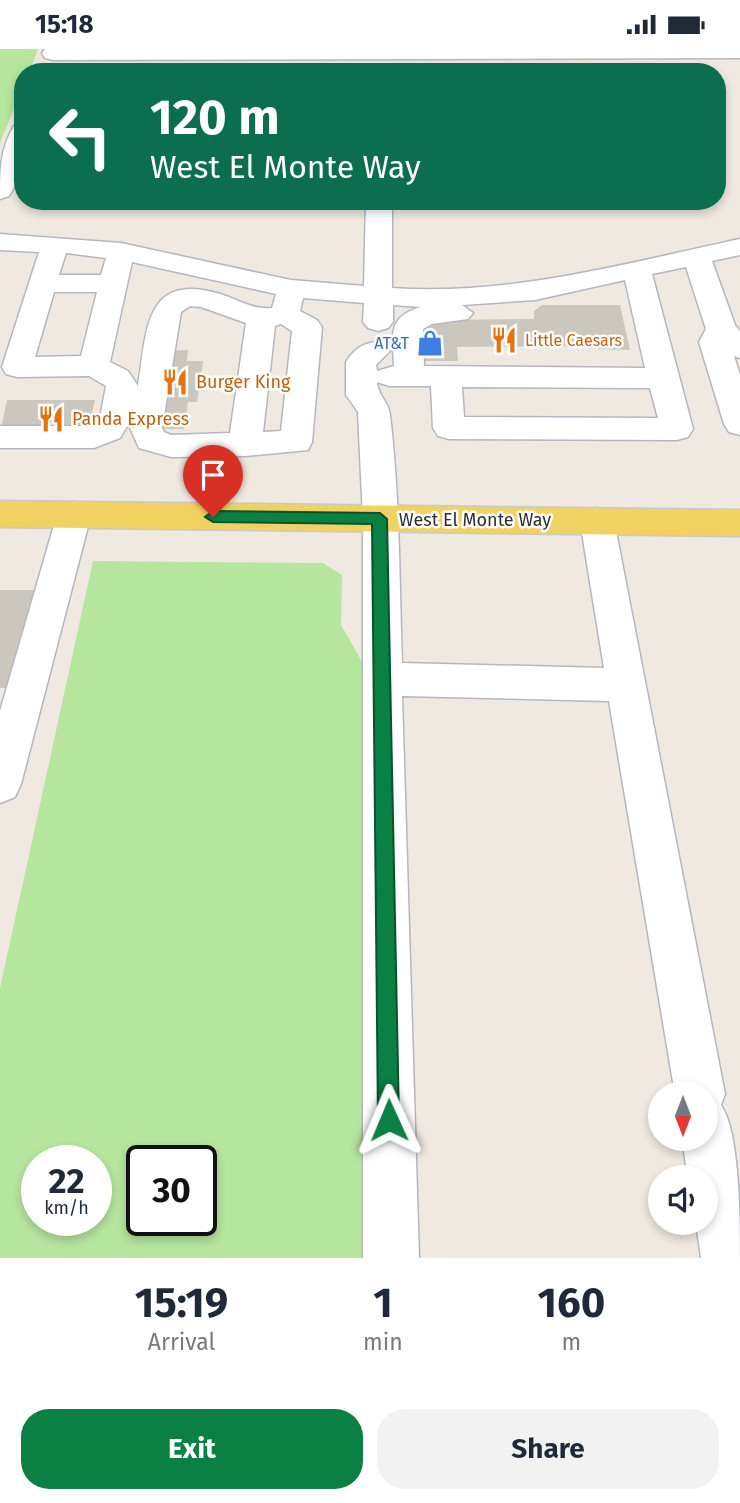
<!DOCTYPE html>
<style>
:root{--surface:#fff;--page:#f2f2f3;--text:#1f2937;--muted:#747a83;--accent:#0b8043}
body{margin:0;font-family:"Fira Sans",sans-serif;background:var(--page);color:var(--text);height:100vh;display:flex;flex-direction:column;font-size:26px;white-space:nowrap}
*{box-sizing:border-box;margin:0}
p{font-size:23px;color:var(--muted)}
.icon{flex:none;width:38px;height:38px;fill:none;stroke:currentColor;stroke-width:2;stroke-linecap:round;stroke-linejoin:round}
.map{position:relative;height:1209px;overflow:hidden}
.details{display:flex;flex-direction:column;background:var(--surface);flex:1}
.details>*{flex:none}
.banner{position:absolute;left:14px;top:14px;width:712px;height:147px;border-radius:28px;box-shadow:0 4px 10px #0003;background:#0b6e4f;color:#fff;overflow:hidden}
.needle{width:46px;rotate:180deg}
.buttons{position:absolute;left:648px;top:1032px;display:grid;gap:14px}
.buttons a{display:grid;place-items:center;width:70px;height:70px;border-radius:50%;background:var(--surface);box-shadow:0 4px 10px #0003;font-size:35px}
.speed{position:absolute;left:21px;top:1096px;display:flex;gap:14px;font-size:35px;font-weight:700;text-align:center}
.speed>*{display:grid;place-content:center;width:91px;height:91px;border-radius:50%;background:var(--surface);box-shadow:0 4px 10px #0003;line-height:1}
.speed small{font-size:18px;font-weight:400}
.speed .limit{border:4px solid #111;border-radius:10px;background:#fff;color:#111}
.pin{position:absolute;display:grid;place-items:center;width:60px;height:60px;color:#fff;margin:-72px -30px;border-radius:50% 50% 50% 0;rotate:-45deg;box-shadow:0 0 7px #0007}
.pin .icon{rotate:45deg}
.me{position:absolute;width:77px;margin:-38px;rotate:359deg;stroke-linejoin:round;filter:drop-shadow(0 0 5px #0008)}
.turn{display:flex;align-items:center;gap:24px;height:147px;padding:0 21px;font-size:32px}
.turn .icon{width:91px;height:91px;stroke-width:2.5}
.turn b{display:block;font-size:49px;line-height:60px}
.eta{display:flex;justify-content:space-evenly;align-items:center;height:119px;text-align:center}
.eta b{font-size:42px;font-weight:700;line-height:49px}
.primary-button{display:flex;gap:14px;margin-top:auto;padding:14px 21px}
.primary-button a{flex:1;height:80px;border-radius:28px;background:var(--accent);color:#fff;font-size:28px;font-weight:700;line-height:80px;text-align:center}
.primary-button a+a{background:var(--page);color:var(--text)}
.status{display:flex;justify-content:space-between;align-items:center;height:49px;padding:0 35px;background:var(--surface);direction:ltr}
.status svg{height:19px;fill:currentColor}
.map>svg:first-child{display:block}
</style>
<div class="status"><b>15:18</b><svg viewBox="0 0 49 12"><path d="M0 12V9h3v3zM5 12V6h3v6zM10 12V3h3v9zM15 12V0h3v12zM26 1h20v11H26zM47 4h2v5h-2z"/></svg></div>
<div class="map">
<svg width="740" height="1209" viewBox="0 0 740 1209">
<rect width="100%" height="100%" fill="#efe9e1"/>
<g fill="#b6e59e" fill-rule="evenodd">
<path d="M 0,0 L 38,0 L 29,23 L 23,23 L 23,38 L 0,94 Z"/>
<path d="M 93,512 L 323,514 L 342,526 L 341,576 L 368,623 L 366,1209 L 0,1209 L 0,939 ZM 37,1111 L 96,1111 L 96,1171 L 37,1171 ZM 142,1111 L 201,1111 L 201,1171 L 142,1171 Z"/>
</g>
<g fill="#cbc7bf">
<path d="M 542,256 L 620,256 L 630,301 L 598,300 L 598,297 L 457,298 L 458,312 L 415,312 L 414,280 L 426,271 L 534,270 L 534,262 Z"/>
<path d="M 188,301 L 187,312 L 203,312 L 197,353 L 188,353 L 184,380 L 156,380 L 164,302 Z"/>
<path d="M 7,351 L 95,351 L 87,384 L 0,384 Z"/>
<path d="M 0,541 L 35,541 L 8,639 L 0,639 Z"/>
</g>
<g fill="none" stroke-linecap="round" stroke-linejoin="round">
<g stroke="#b4b7c1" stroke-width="3">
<g id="minor">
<path d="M 45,0 L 740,0 L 740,9 L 53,11 L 45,9 L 42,4 Z"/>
<path d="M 23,75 C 23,100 24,125 9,147 L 0,150 C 0,124 0,99 14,77 Z"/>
<path d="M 366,152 L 392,152 L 392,239 C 511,247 627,214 740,190 L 740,206 L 712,212 L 735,276 L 740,282 L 740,309 L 734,307 L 740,326 L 740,386 L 729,383 L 724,375 L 699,293 L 706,280 L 686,218 L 652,225 L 693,380 L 688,388 L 677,391 L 449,390 L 438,387 L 433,379 L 431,337 L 389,337 L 377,333 C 378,347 389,353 390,366 C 400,448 399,532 402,614 L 604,619 L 580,472 L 585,463 L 597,459 L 609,463 L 614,472 L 725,1045 L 721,1056 C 740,1083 740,1172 740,1209 L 701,1209 L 696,1174 L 705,1174 L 705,1129 L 688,1129 L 682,1090 L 705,1090 L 705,1045 L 675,1045 L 609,652 L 402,647 L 419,1209 L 363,1209 L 363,470 L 358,363 L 346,346 L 346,313 C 355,298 369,290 387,294 L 391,301 L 376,316 L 377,322 L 394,317 C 393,287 386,268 421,258 L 393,256 L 393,273 L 388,279 L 378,282 L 368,279 L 363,273 L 364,254 L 303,249 L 300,262 L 317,271 L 322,278 L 312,393 L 308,401 L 245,407 L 171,408 L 139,399 L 130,379 L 131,371 L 120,389 L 94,399 L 0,399 L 0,377 L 92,377 L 100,369 L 106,337 L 89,327 L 17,328 L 6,325 L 2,318 L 39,203 L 0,201 L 0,185 L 121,194 L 291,231 L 364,237 ZM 66,204 L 106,209 L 101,226 L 59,226 ZM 132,213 L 276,245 L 272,259 C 253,261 237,250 220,245 C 141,221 147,288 137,343 L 138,337 L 128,322 L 110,313 ZM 625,231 L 645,319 L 424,317 L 423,280 L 432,275 L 468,270 L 473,264 L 462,256 L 535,251 ZM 54,243 L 97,243 L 81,307 L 35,308 ZM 190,257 L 201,258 L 246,274 L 230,384 L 171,386 L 164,383 L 162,379 L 181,263 ZM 281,275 L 292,282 L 281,382 L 263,383 L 275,277 ZM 462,338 L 650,339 L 658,369 L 464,368 Z"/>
<path d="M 74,453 L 86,457 L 91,466 L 21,735 L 15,748 L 0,754 L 0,662 L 57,466 L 62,457 Z"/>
</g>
</g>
<g stroke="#c9c9c9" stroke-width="3">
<path id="major" d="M 0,452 L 740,461 L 740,487 L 0,478 Z"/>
</g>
<use href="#minor" fill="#fff" fill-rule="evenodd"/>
<use href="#major" fill="#f2d163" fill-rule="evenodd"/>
</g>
<path fill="#0b8043" stroke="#07532c" stroke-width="2" d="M 213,462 L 380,464 L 387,470 L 399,1071 L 396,1079 L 389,1082 L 381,1079 L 378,1071 L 372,475 L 213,473 L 205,468 Z"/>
<defs>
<g id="restaurant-bare" transform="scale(2.1)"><path d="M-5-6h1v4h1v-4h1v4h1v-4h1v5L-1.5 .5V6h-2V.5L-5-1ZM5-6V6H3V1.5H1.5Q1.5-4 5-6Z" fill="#e8710a" stroke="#fff" stroke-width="2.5" paint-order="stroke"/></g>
<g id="shop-bare" transform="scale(2.1)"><path d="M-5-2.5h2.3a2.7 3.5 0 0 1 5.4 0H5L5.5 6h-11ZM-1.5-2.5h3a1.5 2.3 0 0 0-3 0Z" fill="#3f7fe0" stroke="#fff" stroke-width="2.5" paint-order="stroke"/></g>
</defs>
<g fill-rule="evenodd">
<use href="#restaurant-bare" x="504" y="291"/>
<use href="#shop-bare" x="430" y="294"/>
<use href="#restaurant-bare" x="175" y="333"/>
<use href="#restaurant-bare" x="51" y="370"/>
</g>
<g text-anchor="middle" stroke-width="5" stroke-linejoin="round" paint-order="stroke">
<g font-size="16" fill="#c56008" stroke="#fff" text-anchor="start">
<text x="525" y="297">Little Caesars</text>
</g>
<g font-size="16" fill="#366cbe" stroke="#fff" text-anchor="end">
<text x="409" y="300">AT&amp;T</text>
</g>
<g font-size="18" fill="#c56008" stroke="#fff" text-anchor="start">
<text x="196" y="339">Burger King</text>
<text x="72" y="376">Panda Express</text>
</g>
<g font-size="18" fill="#2e2e2e" stroke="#fff">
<text x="475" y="477">West El Monte Way</text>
</g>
</g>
</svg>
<div class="buttons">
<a><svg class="needle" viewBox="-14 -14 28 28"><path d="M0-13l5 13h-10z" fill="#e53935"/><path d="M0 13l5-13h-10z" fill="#747a83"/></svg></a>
<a><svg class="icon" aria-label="sound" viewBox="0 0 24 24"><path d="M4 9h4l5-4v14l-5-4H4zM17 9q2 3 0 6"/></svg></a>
</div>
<div class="speed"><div>22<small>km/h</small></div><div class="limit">30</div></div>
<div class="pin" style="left:213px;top:468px;background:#d93025"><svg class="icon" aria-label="arrive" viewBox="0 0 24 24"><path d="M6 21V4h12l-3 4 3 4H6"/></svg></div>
<svg class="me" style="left:389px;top:1071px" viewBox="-20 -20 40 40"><path d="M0-17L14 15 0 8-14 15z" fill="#0b8043" stroke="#fff" stroke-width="4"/></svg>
<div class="banner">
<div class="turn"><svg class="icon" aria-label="left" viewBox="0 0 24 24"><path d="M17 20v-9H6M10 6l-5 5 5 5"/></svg><div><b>120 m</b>West El Monte Way</div></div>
</div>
</div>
<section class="details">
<div class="eta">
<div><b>15:19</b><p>Arrival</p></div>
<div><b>1</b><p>min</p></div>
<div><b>160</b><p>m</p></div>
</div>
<div class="primary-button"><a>Exit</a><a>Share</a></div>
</section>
